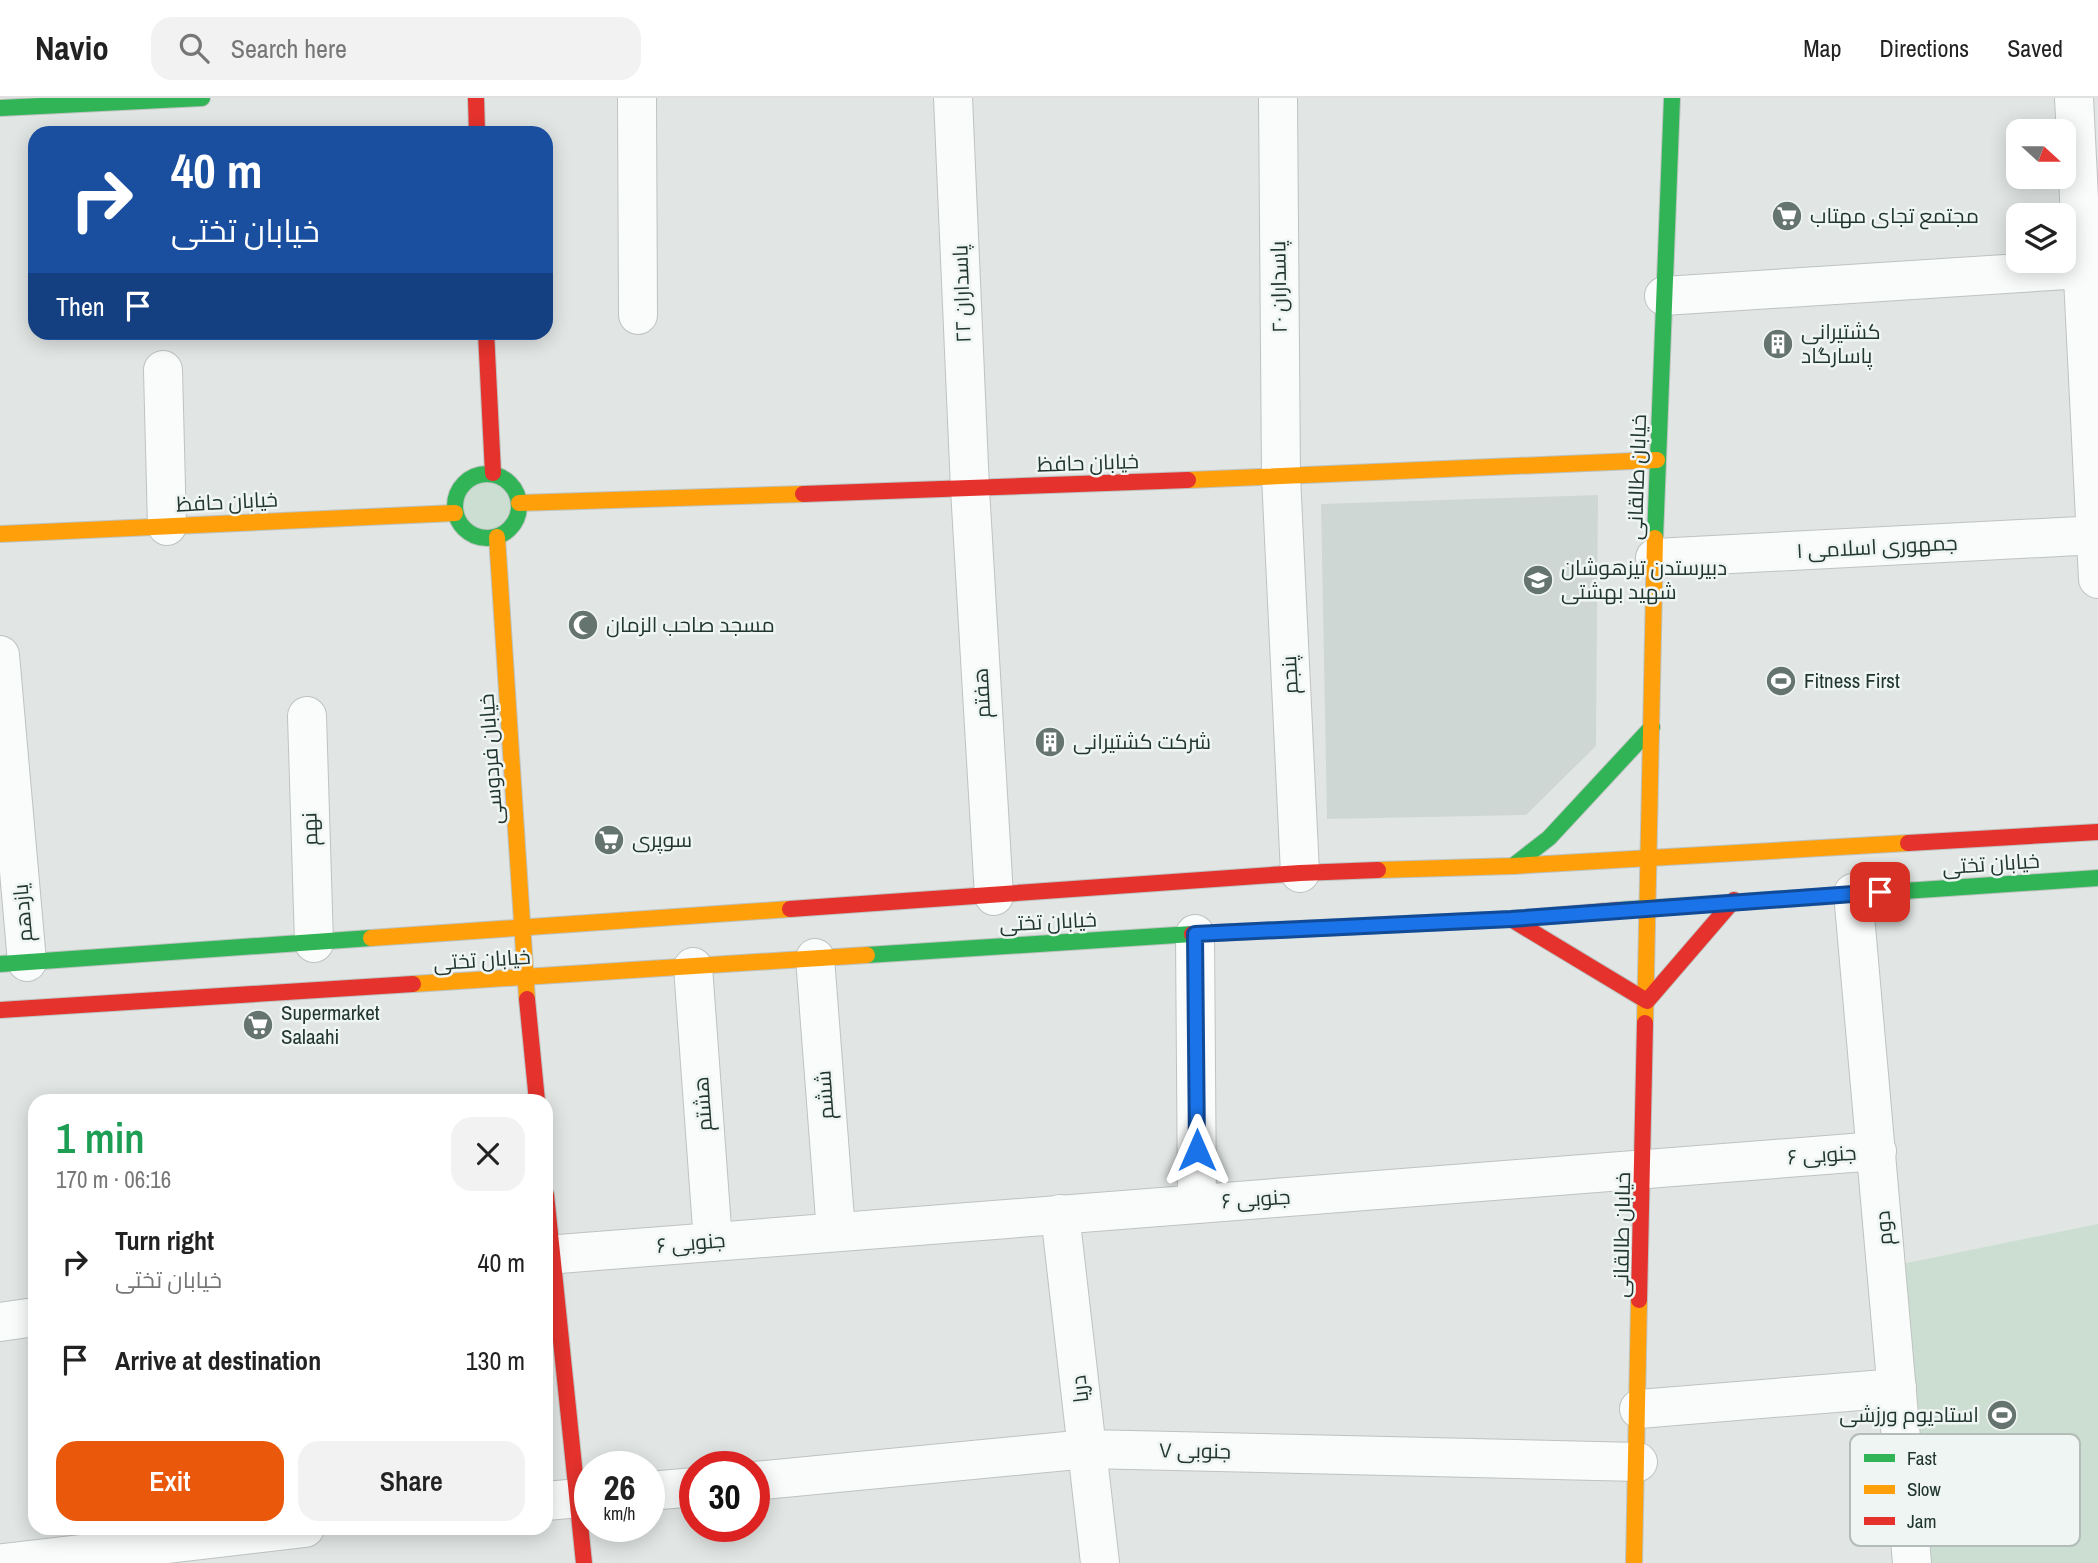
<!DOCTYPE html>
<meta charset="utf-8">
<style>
:root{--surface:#fff;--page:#f2f2f2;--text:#222;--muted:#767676;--line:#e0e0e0;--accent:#ea580c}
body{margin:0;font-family:"Archivo Narrow",Cairo,sans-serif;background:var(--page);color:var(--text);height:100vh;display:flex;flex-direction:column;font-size:26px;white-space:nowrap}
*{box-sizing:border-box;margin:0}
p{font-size:23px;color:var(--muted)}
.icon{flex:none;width:38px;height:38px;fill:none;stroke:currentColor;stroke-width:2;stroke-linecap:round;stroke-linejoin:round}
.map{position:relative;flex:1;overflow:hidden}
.drawer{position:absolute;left:28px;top:996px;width:525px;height:441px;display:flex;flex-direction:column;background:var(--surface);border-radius:21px;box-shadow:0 4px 18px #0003}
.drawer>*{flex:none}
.hud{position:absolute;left:28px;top:28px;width:525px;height:214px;border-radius:21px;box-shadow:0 4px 18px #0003;background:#1a4fa0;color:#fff;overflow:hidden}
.needle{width:46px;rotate:111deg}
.fabs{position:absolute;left:2006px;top:21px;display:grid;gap:14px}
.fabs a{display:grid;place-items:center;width:70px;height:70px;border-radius:14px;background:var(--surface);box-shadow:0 4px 18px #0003;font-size:35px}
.speed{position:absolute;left:574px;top:1353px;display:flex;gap:14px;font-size:35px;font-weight:700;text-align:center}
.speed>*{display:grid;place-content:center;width:91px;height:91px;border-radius:50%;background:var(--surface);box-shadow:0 4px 18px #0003;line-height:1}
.speed small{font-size:18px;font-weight:400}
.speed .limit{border:10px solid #d22;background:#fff;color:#111}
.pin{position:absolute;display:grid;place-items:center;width:60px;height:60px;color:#fff;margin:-30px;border-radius:14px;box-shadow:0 4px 10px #0006}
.me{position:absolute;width:77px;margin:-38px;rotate:0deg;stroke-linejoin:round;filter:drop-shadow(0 0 5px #0008)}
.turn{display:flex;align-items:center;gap:24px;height:147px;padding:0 28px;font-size:32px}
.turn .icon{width:91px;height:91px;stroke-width:2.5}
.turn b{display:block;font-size:49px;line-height:60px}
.then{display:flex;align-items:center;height:66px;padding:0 28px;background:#0003;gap:14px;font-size:26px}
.round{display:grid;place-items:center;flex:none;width:74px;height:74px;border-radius:21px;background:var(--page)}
.summary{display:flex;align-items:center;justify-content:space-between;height:119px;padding:0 28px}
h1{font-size:42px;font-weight:600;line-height:52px;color:#1e9e55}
.action{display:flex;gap:14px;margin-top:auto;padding:14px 28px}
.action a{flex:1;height:80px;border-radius:21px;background:var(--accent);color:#fff;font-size:28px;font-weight:600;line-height:80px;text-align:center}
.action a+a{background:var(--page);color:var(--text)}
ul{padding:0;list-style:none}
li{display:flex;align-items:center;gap:21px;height:98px;padding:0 28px}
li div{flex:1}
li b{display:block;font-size:26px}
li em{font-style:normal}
header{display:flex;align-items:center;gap:42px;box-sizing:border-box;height:98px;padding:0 35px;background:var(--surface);border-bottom:2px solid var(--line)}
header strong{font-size:33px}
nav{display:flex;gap:38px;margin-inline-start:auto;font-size:24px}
.search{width:490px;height:63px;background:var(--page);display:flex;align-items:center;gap:18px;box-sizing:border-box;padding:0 24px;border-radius:21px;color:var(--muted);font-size:26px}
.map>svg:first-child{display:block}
</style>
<header>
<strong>Navio</strong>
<div class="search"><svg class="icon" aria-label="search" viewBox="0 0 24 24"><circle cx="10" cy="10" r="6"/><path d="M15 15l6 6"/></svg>Search here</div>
<nav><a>Map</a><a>Directions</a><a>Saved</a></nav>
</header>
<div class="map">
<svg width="2098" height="1465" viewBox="0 0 2098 1465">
<rect width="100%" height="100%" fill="#e1e6e4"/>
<path fill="#cfd7d4" d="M 1598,397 L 1596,648 L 1526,717 L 1327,721 L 1321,406 Z"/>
<g fill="#ccded1">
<circle cx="487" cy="407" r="32"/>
<path d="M 2098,1126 L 2098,1465 L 1923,1465 L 1887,1169 Z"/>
</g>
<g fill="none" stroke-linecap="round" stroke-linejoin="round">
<g stroke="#bec3c1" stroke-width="40">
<g id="street">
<path d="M 637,0 L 638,217"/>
<path d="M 953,0 L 970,391 L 994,798"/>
<path d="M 1278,0 L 1281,378 L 1300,775"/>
<path d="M 2074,0 L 2098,481"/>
<path d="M 1664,198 L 2098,170"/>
<path d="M 163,272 L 167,428"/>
<path d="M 1655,460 L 2098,437"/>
<path d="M 0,557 L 27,864"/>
<path d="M 307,618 L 314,845"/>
<path d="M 1853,795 L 1912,1465"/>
<path d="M 1195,836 L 1197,1106"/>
<path d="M 815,860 L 836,1134"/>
<path d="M 693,869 L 713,1144"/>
<path d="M 1060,1116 L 1100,1465"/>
<path d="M 546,1157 L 1877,1053"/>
<path d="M 0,1224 L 35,1219"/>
<path d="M 1639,1311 L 1897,1290"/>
<path d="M 754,1383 L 1087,1351 L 1638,1364"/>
<path d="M 649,1393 L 695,1389"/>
<path d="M 546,1403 L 590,1399"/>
<path d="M 3,1465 L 305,1430"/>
</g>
</g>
<g stroke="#bdc3c1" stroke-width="18">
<g id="fast">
<path d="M 0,10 L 202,0"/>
<circle cx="487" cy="408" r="32"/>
<path d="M 1655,440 L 1672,0"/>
<path d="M 1513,768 L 1549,740 L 1652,629"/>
<path d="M 1620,812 L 2098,780"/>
<path d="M 867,857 L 1192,836"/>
<path d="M 0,866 L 371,840"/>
</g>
</g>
<g stroke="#bdc3c1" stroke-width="18">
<g id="slow">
<path d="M 1188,382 L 1657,362"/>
<path d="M 519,405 L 803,396"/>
<path d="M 0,436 L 455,415"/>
<path d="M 497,439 L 527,901"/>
<path d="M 1378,772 L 1513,768 L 1908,745"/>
<path d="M 371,840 L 790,811"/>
<path d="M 413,886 L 867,857"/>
<path d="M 1645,925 L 1655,440"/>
<path d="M 1634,1465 L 1639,1202"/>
</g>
</g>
<g stroke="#bdc3c1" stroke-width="18">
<g id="jam">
<path d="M 476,0 L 477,35"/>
<path d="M 486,234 L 493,375"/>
<path d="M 803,396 L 1188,382"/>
<path d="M 1908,745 L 2098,734"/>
<path d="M 790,811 L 1300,775 L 1378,772"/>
<path d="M 1511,821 L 1647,903 L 1734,802"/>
<path d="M 1192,836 L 1511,821 L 1620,812"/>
<path d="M 527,901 L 537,1003"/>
<path d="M 0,912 L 413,886"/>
<path d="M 546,1097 L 584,1465"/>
<path d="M 1639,1202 L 1645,925"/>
</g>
</g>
<use href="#street" stroke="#fafbfb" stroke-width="38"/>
<use href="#fast" stroke="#30b455" stroke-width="16"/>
<use href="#slow" stroke="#ff9f0a" stroke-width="16"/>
<use href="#jam" stroke="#e5322d" stroke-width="16"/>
</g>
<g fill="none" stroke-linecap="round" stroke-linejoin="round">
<g stroke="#114b97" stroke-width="18">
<path id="route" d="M 1197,1052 L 1195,836 L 1511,821 L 1880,794"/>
</g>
<use href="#route" stroke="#1a73e8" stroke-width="12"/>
</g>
<defs>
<g id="supermarket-disc" transform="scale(1.575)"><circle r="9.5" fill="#65746f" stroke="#eff5f2"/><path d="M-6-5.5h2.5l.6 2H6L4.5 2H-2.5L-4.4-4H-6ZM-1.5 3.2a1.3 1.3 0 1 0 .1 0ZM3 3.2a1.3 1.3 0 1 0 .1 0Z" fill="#fff"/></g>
<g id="building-disc" transform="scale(1.575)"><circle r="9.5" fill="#65746f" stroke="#eff5f2"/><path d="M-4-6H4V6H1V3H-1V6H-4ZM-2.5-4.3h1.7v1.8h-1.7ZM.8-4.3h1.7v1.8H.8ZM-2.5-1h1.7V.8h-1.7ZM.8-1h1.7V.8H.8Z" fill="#fff"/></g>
<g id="school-disc" transform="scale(1.575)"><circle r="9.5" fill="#65746f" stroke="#eff5f2"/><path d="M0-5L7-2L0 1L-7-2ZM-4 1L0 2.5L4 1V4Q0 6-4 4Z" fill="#fff"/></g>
<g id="mosque-disc" transform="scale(1.575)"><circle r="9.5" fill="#65746f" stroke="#eff5f2"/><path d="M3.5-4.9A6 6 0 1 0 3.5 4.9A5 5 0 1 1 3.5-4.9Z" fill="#fff"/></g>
<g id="stadium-disc" transform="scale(1.575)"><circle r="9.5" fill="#65746f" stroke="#eff5f2"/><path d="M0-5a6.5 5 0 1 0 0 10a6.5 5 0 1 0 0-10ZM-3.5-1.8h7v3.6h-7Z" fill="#fff"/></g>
</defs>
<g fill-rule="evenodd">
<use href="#supermarket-disc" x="1787" y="118"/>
<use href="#building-disc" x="1778" y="246"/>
<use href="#school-disc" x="1538" y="482"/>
<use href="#mosque-disc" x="583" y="527"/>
<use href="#stadium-disc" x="1781" y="583"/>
<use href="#building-disc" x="1050" y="644"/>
<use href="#supermarket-disc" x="609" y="742"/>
<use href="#supermarket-disc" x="258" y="927"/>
<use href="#stadium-disc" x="2002" y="1317"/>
</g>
<g text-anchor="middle" stroke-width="5" stroke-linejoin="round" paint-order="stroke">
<g font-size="21" fill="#223630" stroke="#eff5f2" text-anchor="start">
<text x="1810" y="125">مجتمع تجای مهتاب</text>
<text x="1801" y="241">کشتیرانی<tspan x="1801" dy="24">پاسارگاد</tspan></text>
<text x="1561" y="477">دبیرستدن تیزهوشان<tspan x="1561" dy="24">شهید بهشتی</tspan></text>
<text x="606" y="534">مسجد صاحب الزمان</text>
<text x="1804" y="590">Fitness First</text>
<text x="1073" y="651">شرکت کشتیرانی</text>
<text x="632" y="749">سوپری</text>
<text x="281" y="922">Supermarket<tspan x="281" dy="24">Salaahi</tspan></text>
<text x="1979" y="1324" text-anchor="end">استادیوم ورزشی</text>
</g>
<g font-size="21" fill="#223630" stroke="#eff5f2">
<text transform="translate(1279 189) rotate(-91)" y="7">پاسداران ۲۰</text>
<text transform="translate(962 196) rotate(-92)" y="7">پاسداران ۲۲</text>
<text transform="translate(1088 365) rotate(-2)" y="7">خیابان حافظ</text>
<text transform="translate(1637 379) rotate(-88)" y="7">خیابان طالقانی</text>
<text transform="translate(227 404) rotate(-3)" y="7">خیابان حافظ</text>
<text transform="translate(1877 449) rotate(-3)" y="7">جمهوری اسلامی ۱</text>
<text transform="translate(1290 577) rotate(-93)" y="7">پنجم</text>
<text transform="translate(982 595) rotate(-93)" y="7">هفتم</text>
<text transform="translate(491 661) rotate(-94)" y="7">خیابان فردوسی</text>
<text transform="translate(310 731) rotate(-92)" y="7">نهم</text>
<text transform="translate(1991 766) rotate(-4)" y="7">خیابان تختی</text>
<text transform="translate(23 815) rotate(-95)" y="7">یازدهم</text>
<text transform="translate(1048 824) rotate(-3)" y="7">خیابان تختی</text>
<text transform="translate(482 862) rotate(-4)" y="7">خیابان تختی</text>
<text transform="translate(825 997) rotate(-94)" y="7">ششم</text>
<text transform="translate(703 1006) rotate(-94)" y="7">هشتم</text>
<text transform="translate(1822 1057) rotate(-4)" y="7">۶ جنوبی</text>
<text transform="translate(1256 1101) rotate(-4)" y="7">۶ جنوبی</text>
<text transform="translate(1884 1130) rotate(-95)" y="7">دوم</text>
<text transform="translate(1622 1137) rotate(-89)" y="7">خیابان طالقانی</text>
<text transform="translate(691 1145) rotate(-5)" y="7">۶ جنوبی</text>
<text transform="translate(1080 1291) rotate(-97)" y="7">دریا</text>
<text transform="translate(1195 1353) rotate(1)" y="7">۷ جنوبی</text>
</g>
</g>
<rect x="1850" y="1336" width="230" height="112" rx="10" fill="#eff5f2" stroke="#b2bcb8" stroke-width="2"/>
<rect x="1864" y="1356" width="31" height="8" fill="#30b455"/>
<rect x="1864" y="1387" width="31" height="9" fill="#ff9f0a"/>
<rect x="1864" y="1419" width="31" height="8" fill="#e5322d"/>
<g font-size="19" fill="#223630">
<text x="1907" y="1367">Fast</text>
<text x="1907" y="1398">Slow</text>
<text x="1907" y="1430">Jam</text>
</g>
</svg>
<div class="fabs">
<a><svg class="needle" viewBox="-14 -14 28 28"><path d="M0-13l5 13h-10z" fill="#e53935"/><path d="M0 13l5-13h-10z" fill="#767676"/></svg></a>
<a><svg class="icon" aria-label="layers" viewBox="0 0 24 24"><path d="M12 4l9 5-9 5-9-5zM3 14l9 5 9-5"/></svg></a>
</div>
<div class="speed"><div>26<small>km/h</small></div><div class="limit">30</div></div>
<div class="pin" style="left:1880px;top:794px;background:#d93025"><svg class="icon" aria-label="arrive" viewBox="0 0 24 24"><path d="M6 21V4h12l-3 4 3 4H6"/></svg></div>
<svg class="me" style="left:1197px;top:1052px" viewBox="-20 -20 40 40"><path d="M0-17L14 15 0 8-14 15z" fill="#1a73e8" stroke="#fff" stroke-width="4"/></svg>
<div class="hud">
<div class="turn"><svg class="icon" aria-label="right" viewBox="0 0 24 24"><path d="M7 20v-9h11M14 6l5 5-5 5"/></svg><div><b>40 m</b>خیابان تختی</div></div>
<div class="then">Then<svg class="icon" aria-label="arrive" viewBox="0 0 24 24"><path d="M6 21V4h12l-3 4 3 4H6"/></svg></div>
</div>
<section class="drawer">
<div class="summary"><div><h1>1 min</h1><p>170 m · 06:16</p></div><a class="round"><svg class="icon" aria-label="close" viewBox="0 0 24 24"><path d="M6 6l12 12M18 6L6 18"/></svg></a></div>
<ul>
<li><svg class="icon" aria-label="right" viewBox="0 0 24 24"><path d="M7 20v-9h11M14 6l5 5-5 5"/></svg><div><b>Turn right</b><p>خیابان تختی</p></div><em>40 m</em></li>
<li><svg class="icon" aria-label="arrive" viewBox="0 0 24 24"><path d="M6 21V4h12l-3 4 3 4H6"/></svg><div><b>Arrive at destination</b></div><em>130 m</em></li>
</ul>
<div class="action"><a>Exit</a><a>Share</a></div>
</section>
</div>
